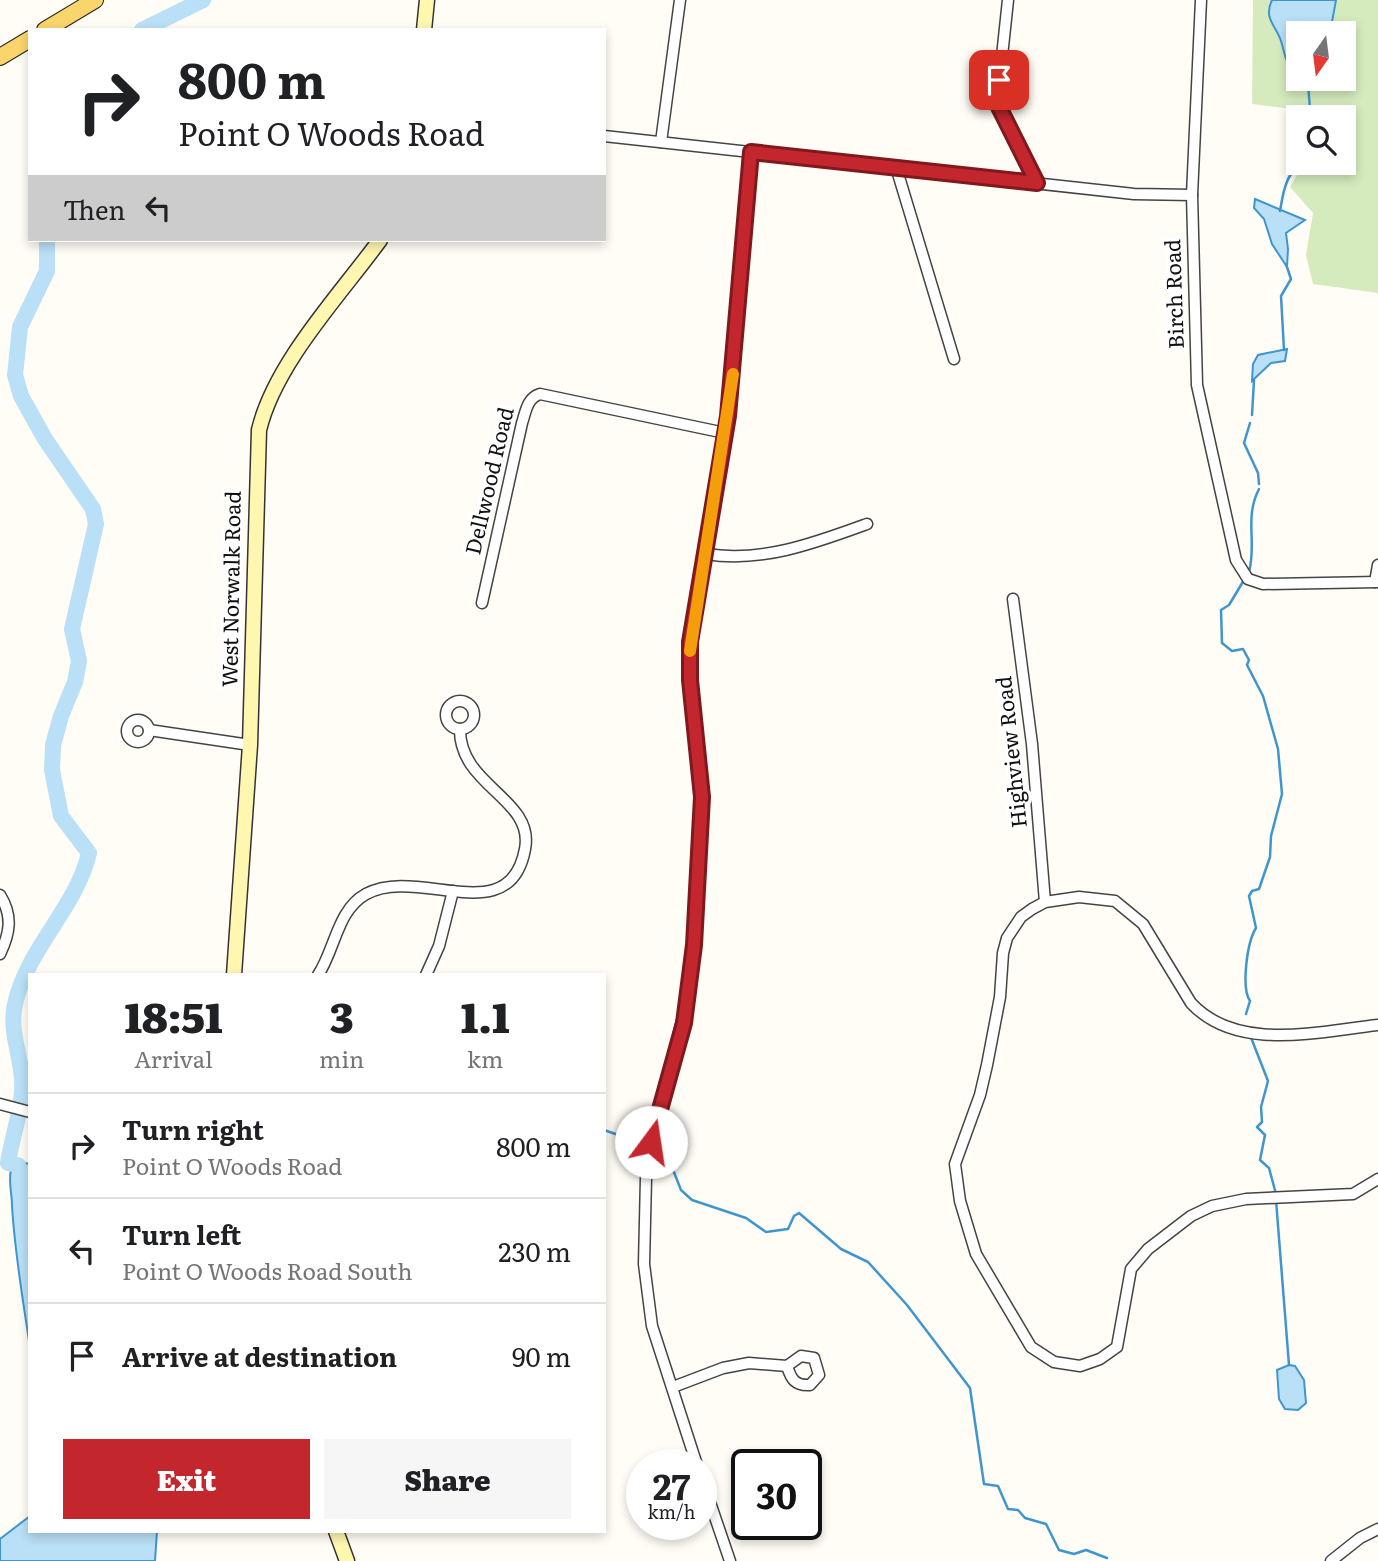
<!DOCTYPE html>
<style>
:root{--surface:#fff;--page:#f6f6f6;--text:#202124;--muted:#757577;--line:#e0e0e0;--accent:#c4262e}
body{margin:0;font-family:Literata,serif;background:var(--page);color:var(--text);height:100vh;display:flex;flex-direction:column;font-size:26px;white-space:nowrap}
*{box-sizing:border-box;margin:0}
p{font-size:23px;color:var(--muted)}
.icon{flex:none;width:38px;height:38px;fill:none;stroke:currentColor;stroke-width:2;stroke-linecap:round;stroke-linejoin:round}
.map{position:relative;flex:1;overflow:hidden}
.sheet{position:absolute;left:28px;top:973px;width:578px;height:560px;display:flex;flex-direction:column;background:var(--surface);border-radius:0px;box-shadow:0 4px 10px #0003}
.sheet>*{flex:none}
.top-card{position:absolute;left:28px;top:28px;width:578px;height:214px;border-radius:0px;box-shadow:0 4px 10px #0003;background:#fff;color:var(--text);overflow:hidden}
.needle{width:46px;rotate:194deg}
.buttons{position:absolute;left:1286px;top:21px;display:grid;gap:14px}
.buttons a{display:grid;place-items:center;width:70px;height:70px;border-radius:0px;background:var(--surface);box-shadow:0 4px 10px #0003;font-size:35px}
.speed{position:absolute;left:626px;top:1449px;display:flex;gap:14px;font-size:35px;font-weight:700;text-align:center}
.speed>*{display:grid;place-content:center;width:91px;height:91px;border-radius:50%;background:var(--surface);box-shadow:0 4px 10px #0003;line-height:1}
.speed small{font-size:18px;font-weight:400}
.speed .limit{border:4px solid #111;border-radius:10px;background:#fff;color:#111}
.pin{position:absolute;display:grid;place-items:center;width:60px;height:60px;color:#fff;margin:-30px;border-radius:14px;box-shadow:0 4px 10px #0006}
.me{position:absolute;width:77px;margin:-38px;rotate:14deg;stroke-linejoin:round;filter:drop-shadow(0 0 5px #0008)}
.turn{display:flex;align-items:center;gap:24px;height:147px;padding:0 35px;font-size:32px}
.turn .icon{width:91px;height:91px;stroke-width:2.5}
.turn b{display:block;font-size:49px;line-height:60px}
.then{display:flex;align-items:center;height:66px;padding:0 35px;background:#0003;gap:14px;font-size:26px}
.eta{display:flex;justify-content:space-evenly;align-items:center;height:119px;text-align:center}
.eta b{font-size:42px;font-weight:800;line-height:49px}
.action{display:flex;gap:14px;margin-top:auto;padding:14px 35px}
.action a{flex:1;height:80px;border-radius:0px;background:var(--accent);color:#fff;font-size:28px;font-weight:800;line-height:80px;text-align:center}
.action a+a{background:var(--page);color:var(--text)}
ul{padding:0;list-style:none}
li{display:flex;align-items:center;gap:21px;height:105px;padding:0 35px;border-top:2px solid var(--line)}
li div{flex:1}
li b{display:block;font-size:26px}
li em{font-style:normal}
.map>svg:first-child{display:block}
</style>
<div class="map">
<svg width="1378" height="1561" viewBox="0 0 1378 1561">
<rect width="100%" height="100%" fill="#fffdf5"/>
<path fill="#d5ebbd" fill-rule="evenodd" d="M 1253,0 L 1378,0 L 1378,293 L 1313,284 L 1306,255 L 1313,213 L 1290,187 L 1304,163 L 1344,163 L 1344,117 L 1302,117 L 1300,110 L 1252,104 ZM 1298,33 L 1344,33 L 1344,79 L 1298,79 Z"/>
<g fill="#b9e0f7" stroke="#3f96cf" stroke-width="2">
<path d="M 1272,0 L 1336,0 L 1330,33 L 1298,33 L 1298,74 C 1285,67 1285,53 1281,41 C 1276,25 1263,19 1272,0 Z"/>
<path d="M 1255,199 L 1305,220 L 1286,233 L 1288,249 L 1287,267 L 1272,244 L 1264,219 L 1254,208 Z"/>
<path d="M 1287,349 L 1285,361 L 1271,363 L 1252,381 L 1253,364 L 1258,355 Z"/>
<path d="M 25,1163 L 30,1164 L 30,1348 C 23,1299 15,1256 12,1206 C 12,1192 8,1183 11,1169 Z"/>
<path d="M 1289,1365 L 1295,1366 L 1304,1380 L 1306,1403 L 1298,1410 L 1285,1409 L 1279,1399 L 1277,1370 Z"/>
<path d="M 30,1516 L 30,1531 L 157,1531 L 155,1561 L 0,1561 L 0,1539 Z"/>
</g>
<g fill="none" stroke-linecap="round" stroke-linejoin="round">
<g stroke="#3f96cf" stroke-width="2.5">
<path d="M 1302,79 L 1308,84 L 1310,109 L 1317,117"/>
<path d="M 1280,211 C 1283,194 1286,167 1307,163"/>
<path d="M 1284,350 L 1281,296 L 1291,279 L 1286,264"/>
<path d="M 1252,415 L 1254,380"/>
<path d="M 1250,423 L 1244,443 L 1258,473 L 1259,484"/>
<path d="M 1249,572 C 1257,542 1244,518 1259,489"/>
<path d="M 1244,580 L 1229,605 L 1221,610 L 1222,643 L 1232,651 L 1243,649 L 1249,660 L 1247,665 L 1263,696 L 1278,749 L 1282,794 L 1271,836 L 1270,857 L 1259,889 L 1252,891 L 1249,896 L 1256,928 C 1247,942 1241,988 1250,1001 L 1246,1014"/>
<path d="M 1250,1035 L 1268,1081 L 1261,1107 L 1262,1122 L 1257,1127 L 1265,1135 L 1260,1160 L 1269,1168 L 1276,1194"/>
<path d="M 604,1130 L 644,1144"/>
<path d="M 656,1148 L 668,1157 L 681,1190 L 692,1200 L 746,1218 L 766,1232 L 788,1229 L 794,1216 L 799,1213 L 841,1249 L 868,1262 L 907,1305 L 970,1388 L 984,1484 L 998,1486 L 1008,1509 L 1018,1510 L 1025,1518 L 1046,1524 L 1059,1550 L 1074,1554 L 1086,1550 L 1107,1558"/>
<path d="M 1276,1200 L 1289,1365"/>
</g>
<g stroke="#b9e0f7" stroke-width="16">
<path d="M 142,30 L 203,0"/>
<path d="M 18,1165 L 8,1163 C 12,1136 24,1105 22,1079 C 20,1050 8,1029 16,1000 C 30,945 76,908 89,853 L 61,816 L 52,770 L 53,745 L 61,716 L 75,682 L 79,661 L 72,629 L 96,524 L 93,509 L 45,439 L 21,396 L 15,375 L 20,327 L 47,271 L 47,240"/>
</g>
<g stroke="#444" stroke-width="13">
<g id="minor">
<path d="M 1008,0 L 997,103 L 1037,183"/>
<path d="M 1201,0 L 1192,195 L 1197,385 L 1236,560 L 1248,579 L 1263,584 L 1378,582"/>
<path d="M 604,136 L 1134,194 L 1192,195"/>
<path d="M 661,142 L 680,0"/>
<path d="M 896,167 L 954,359"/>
<path d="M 706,554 C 762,563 815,543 867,524"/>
<path d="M 1375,582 L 1378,565"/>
<path d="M 1013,599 L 1032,744 L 1045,902"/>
<path d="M 482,603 L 522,423 C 526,411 527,398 540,394 L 725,433"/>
<circle cx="460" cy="715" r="14"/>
<circle cx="138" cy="731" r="11"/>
<path d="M 149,730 L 250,745"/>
<path d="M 0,895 C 13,916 10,933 0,954"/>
<path d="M 318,975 C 335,950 337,910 366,894 C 418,865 510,932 525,849 C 535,799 459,786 460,729"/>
<path d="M 426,975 L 439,946 L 453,891"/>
<path d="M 1378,1025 C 1320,1031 1237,1053 1191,1003 L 1143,924 L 1115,901 L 1079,897 L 1045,902 L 1032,909 L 1021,917 L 1007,938 L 1003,953 L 1000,997 L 987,1065 L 980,1095 L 955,1164 L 960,1201 L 976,1254 L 1031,1347 L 1054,1362 L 1080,1366 L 1100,1359 L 1117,1347 L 1131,1269 L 1148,1249 L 1191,1216 L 1212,1206 L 1246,1199 L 1353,1194 L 1378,1179"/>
<path d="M 0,1104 L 30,1112"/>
<path d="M 673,1387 L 723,1368 L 749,1363 L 787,1366 L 801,1356 L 814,1358 L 819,1375 L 810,1385 C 795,1386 791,1379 787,1366"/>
<path d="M 697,1465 L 652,1326 L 644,1264 L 646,1178 L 651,1142 L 689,994 L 701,851 L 700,760 L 690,680 L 690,642 L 728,416 L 751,153"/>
<path d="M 702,1479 L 730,1561"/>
<path d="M 1331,1561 L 1360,1538 L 1378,1529"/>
</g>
</g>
<g stroke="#333" stroke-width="17">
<g id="secondary">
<path d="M 424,30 L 427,0"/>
<path d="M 234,975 L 250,745 L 259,430 C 275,363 340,295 380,240"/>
<path d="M 336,1531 L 347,1561"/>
</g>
</g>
<g stroke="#222" stroke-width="18">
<g id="primary">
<path d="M 45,30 L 95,0"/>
<path d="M 0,57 L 30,39"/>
</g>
</g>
<use href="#minor" stroke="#fff" stroke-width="10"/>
<use href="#secondary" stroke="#fff6b0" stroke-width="14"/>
<use href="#primary" stroke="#f9d66b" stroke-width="16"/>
</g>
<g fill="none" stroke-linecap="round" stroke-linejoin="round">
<g stroke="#7f191e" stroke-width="18">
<path id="route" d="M 651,1142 L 684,1023 L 694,945 L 702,797 L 690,680 L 690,642 L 728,416 L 751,152 L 1037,183 L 997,103 L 999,80"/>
</g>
<use href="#route" stroke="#c4262e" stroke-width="12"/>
<path stroke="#f59e0b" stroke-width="12" d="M 690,651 L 733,374"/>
</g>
<g text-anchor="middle" stroke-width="7" stroke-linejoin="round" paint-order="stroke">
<g font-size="21" fill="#111" stroke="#fff">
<text transform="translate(1175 294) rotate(-92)" y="7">Birch Road</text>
<text transform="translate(490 481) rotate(-77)" y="7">Dellwood Road</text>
<text transform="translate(232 589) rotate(-89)" y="7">West Norwalk Road</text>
<text transform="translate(1012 752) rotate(-96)" y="7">Highview Road</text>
</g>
</g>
</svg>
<div class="buttons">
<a><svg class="needle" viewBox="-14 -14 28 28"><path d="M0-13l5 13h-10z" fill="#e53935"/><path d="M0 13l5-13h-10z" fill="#757577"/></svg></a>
<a><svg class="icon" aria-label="search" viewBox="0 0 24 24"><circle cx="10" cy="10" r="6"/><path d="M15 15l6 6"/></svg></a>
</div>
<div class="speed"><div>27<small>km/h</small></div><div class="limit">30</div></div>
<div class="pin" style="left:999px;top:80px;background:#d93025"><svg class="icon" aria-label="arrive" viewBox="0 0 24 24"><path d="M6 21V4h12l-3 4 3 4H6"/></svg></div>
<svg class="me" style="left:651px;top:1142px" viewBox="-20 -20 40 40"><circle r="19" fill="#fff"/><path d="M0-13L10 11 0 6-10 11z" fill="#c4262e"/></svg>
<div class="top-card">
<div class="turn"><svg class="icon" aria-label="right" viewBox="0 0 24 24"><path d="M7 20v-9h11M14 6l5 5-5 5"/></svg><div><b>800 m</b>Point O Woods Road</div></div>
<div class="then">Then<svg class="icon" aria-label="left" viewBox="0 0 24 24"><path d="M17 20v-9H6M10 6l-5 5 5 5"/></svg></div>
</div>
<section class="sheet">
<div class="eta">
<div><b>18:51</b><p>Arrival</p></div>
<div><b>3</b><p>min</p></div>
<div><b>1.1</b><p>km</p></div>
</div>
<ul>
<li><svg class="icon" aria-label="right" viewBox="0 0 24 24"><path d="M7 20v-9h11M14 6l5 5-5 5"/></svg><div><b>Turn right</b><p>Point O Woods Road</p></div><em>800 m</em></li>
<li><svg class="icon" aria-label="left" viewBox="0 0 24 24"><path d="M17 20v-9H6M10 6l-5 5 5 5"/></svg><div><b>Turn left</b><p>Point O Woods Road South</p></div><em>230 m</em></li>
<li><svg class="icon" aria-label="arrive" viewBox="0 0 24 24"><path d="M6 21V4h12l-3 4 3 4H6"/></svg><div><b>Arrive at destination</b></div><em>90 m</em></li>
</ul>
<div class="action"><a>Exit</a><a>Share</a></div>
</section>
</div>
